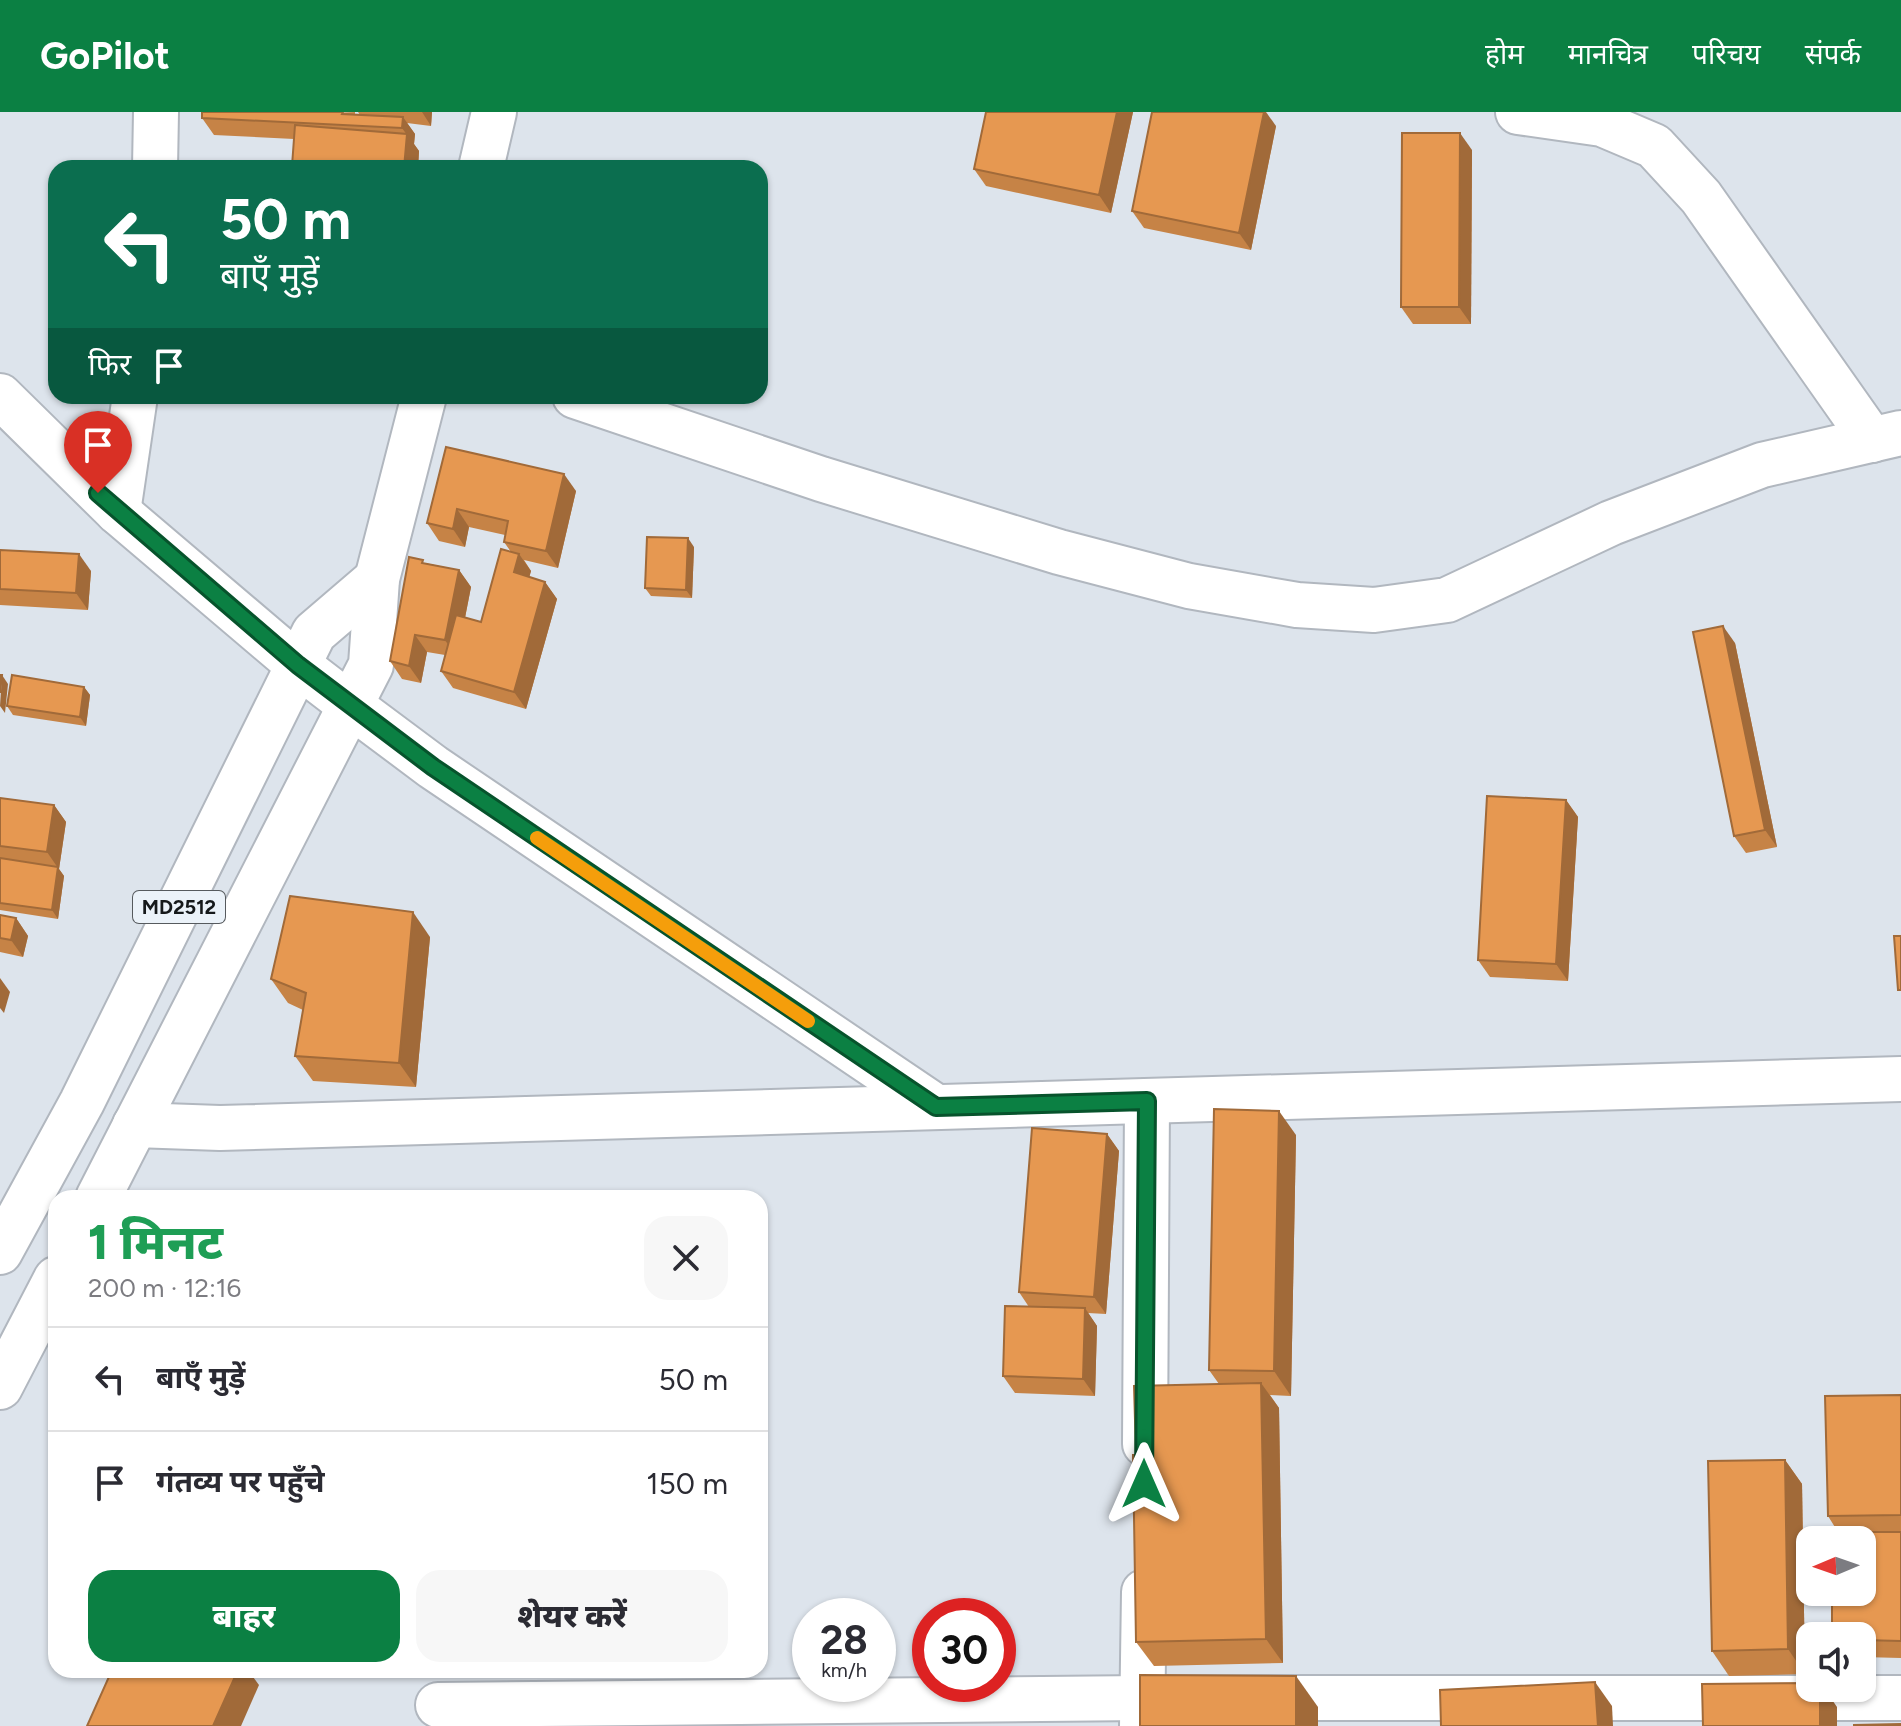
<!DOCTYPE html>
<html lang="hi">
<meta charset="utf-8">
<style>
:root{--surface:#fff;--page:#f7f7f7;--text:#2b2b33;--muted:#7c7c81;--line:#e1e1e2;--accent:#0b8043}
body{margin:0;font-family:Figtree,"Noto Sans Devanagari",sans-serif;background:var(--page);color:var(--text);height:100vh;display:flex;flex-direction:column;font-size:30px;white-space:nowrap}
*{box-sizing:border-box;margin:0}
p{font-size:26px;color:var(--muted)}
.icon{flex:none;width:44px;height:44px;fill:none;stroke:currentColor;stroke-width:2;stroke-linecap:round;stroke-linejoin:round}
.map{position:relative;flex:1;overflow:hidden}
.drawer{position:absolute;left:48px;top:1078px;width:720px;height:488px;display:flex;flex-direction:column;background:var(--surface);border-radius:24px;box-shadow:0 2px 6px #0004}
.drawer>*{flex:none}
.banner{position:absolute;left:48px;top:48px;width:720px;height:244px;border-radius:24px;box-shadow:0 2px 6px #0004;background:#0b6e4f;color:#fff;overflow:hidden}
.needle{width:52px;rotate:268deg}
.fabs{position:absolute;left:1796px;top:1414px;display:grid;gap:16px}
.fabs a{display:grid;place-items:center;width:80px;height:80px;border-radius:16px;background:var(--surface);box-shadow:0 2px 6px #0004;font-size:40px}
.speed{position:absolute;left:792px;top:1486px;display:flex;gap:16px;font-size:40px;font-weight:700;text-align:center}
.speed>*{display:grid;place-content:center;width:104px;height:104px;border-radius:50%;background:var(--surface);box-shadow:0 2px 6px #0004;line-height:1}
.speed small{font-size:20px;font-weight:400}
.speed .limit{border:12px solid #d22;background:#fff;color:#111}
.pin{position:absolute;display:grid;place-items:center;width:68px;height:68px;color:#fff;margin:-82px -34px;border-radius:50% 50% 50% 0;rotate:-45deg;box-shadow:0 0 8px #0007}
.pin .icon{rotate:45deg}
.me{position:absolute;width:88px;margin:-44px;rotate:0deg;stroke-linejoin:round;filter:drop-shadow(0 0 6px #0008)}
.turn{display:flex;align-items:center;gap:28px;height:168px;padding:0 40px;font-size:36px}
.turn .icon{width:104px;height:104px;stroke-width:2.5}
.turn b{display:block;font-size:56px;line-height:68px}
.then{display:flex;align-items:center;height:76px;padding:0 40px;background:#0003;gap:16px;font-size:30px}
.round{display:grid;place-items:center;flex:none;width:84px;height:84px;border-radius:24px;background:var(--page)}
.summary{display:flex;align-items:center;justify-content:space-between;height:136px;padding:0 40px}
h1{font-size:48px;font-weight:800;line-height:60px;color:#1e9e55}
.cta{display:flex;gap:16px;margin-top:auto;padding:16px 40px}
.cta a{flex:1;height:92px;border-radius:24px;background:var(--accent);color:#fff;font-size:32px;font-weight:800;line-height:92px;text-align:center}
.cta a+a{background:var(--page);color:var(--text)}
ul{padding:0;list-style:none}
li{display:flex;align-items:center;gap:24px;height:104px;padding:0 40px;border-top:2px solid var(--line)}
li div{flex:1}
li b{display:block;font-size:30px}
li em{font-style:normal}
header{display:flex;align-items:center;gap:48px;box-sizing:border-box;height:112px;padding:0 40px;background:var(--accent);color:#fff}
header strong{font-size:38px}
nav{display:flex;gap:44px;margin-inline-start:auto;font-size:28px}
.map>svg:first-child{display:block}
</style>
<header>
<strong>GoPilot</strong>
<nav><a>होम</a><a>मानचित्र</a><a>परिचय</a><a>संपर्क</a></nav>
</header>
<div class="map">
<svg width="1901" height="1614" viewBox="0 0 1901 1614">
<rect width="100%" height="100%" fill="#dde4ec"/>
<g fill="none" stroke-linecap="round" stroke-linejoin="round">
<g stroke="#b1b7bf" stroke-width="48">
<g id="minor">
<path d="M 1518,0 L 1602,12 L 1654,34 L 1701,85 L 1872,328"/>
<path d="M 155,56 L 156,0"/>
<path d="M 0,284 L 118,400 L 298,553 L 350,593 L 433,655 L 936,995"/>
<path d="M 575,284 L 821,367 L 1059,440 L 1189,474 L 1297,493 L 1374,498 L 1447,488 L 1611,411 L 1762,353 L 1901,321"/>
<path d="M 118,400 L 135,284"/>
<path d="M 135,1013 L 220,1016 L 1901,967"/>
<path d="M 1145,1332 L 1147,989"/>
<path d="M 438,1593 L 1144,1586 L 1901,1586"/>
<path d="M 1142,1614 L 1144,1480"/>
</g>
</g>
<g stroke="#b1b7bf" stroke-width="48">
<g id="primary">
<path d="M 481,56 L 494,0"/>
<path d="M 98,1086 L 371,553 L 377,467 L 424,284"/>
<path d="M 0,1140 L 82,990 L 314,521 L 377,467"/>
<path d="M 0,1275 L 56,1167"/>
</g>
</g>
<use href="#minor" stroke="#fff" stroke-width="44"/>
<use href="#primary" stroke="#fff" stroke-width="44"/>
</g>
<g fill="#c68346">
<path d="M 355,0 L 355,2 L 360,3 L 358,0 L 432,0 L 431,14 L 407,11 L 415,22 L 414,32 L 419,39 L 418,56 L 293,56 L 292,54 L 294,27 L 214,23 L 202,6 Z"/>
<path d="M 1133,0 L 1111,101 L 986,74 L 974,57 Z"/>
<path d="M 1276,14 L 1251,138 L 1144,116 L 1132,99 Z"/>
<path d="M 1472,38 L 1471,212 L 1413,212 L 1401,195 Z"/>
<path d="M 446,335 L 576,379 L 558,456 L 524,448 L 531,459 L 529,465 L 545,470 L 557,487 L 526,597 L 453,576 L 441,559 L 445,543 L 427,540 L 421,571 L 402,567 L 390,549 L 425,451 L 459,458 L 471,475 L 465,506 L 481,510 L 511,440 L 504,430 L 505,423 L 469,415 L 465,435 L 439,429 L 427,411 Z"/>
<path d="M 694,435 L 692,486 L 651,484 L 645,476 Z"/>
<path d="M 0,438 L 91,459 L 88,498 L 0,493 Z"/>
<path d="M 1735,531 L 1777,735 L 1746,741 L 1734,724 Z"/>
<path d="M 84,575 L 90,583 L 86,614 L 13,603 L 7,594 Z"/>
<path d="M 0,686 L 54,693 L 66,710 L 59,757 L 64,764 L 58,807 L 0,798 Z"/>
<path d="M 1566,688 L 1578,705 L 1568,869 L 1490,865 L 1478,848 Z"/>
<path d="M 0,803 L 16,806 L 28,824 L 23,845 L 0,840 Z"/>
<path d="M 430,825 L 416,975 L 313,969 L 295,944 L 303,898 L 288,891 L 271,867 Z"/>
<path d="M 1107,1022 L 1119,1039 L 1106,1202 L 1088,1201 L 1097,1214 L 1095,1284 L 1015,1281 L 1003,1264 L 1029,1195 L 1019,1180 Z"/>
<path d="M 1296,1023 L 1291,1284 L 1270,1283 L 1279,1296 L 1283,1551 L 1154,1554 L 1136,1530 L 1136,1343 L 1219,1272 L 1209,1258 Z"/>
<path d="M 1901,1283 L 1901,1546 L 1862,1545 L 1862,1524 L 1838,1420 L 1828,1404 Z"/>
<path d="M 1785,1348 L 1802,1372 L 1805,1562 L 1729,1564 L 1712,1539 Z"/>
</g>
<g fill="#a16a39">
<path d="M 422,0 L 432,0 L 431,14 Z"/>
<path d="M 1117,0 L 1133,0 L 1111,101 L 1099,83 Z"/>
<path d="M 1264,0 L 1266,0 L 1276,14 L 1251,138 L 1239,121 Z"/>
<path d="M 403,5 L 415,22 L 414,32 L 419,39 L 418,56 L 404,56 L 407,23 L 402,16 Z"/>
<path d="M 1460,21 L 1472,38 L 1471,212 L 1459,195 Z"/>
<path d="M 564,362 L 576,379 L 558,456 L 546,439 Z"/>
<path d="M 457,397 L 469,415 L 465,435 L 453,417 Z"/>
<path d="M 688,426 L 694,435 L 692,486 L 686,478 Z"/>
<path d="M 79,442 L 91,459 L 88,498 L 76,481 Z"/>
<path d="M 519,442 L 531,459 L 526,477 L 514,460 Z"/>
<path d="M 459,458 L 471,475 L 457,546 L 445,528 Z"/>
<path d="M 545,470 L 557,487 L 526,597 L 514,580 Z"/>
<path d="M 1723,514 L 1735,531 L 1777,735 L 1765,718 Z"/>
<path d="M 415,523 L 427,540 L 421,571 L 409,554 Z"/>
<path d="M 2,563 L 8,572 L 5,601 L 0,594 Z"/>
<path d="M 84,575 L 90,583 L 86,614 L 80,605 Z"/>
<path d="M 1566,688 L 1578,705 L 1568,869 L 1556,852 Z"/>
<path d="M 54,693 L 66,710 L 59,757 L 64,764 L 58,807 L 52,798 L 58,756 L 47,740 Z"/>
<path d="M 413,800 L 430,825 L 416,975 L 399,951 Z"/>
<path d="M 16,806 L 28,824 L 23,845 L 11,828 Z"/>
<path d="M 0,866 L 10,880 L 4,901 L 0,896 Z"/>
<path d="M 1279,999 L 1296,1023 L 1291,1284 L 1274,1259 Z"/>
<path d="M 1107,1022 L 1119,1039 L 1106,1202 L 1094,1185 Z"/>
<path d="M 1085,1196 L 1097,1214 L 1095,1284 L 1083,1267 Z"/>
<path d="M 1261,1271 L 1279,1296 L 1283,1551 L 1266,1527 Z"/>
<path d="M 1785,1348 L 1802,1372 L 1805,1562 L 1788,1537 Z"/>
<path d="M 238,1558 L 248,1558 L 259,1573 L 241,1614 L 213,1614 Z"/>
<path d="M 1296,1564 L 1318,1595 L 1318,1614 L 1296,1614 Z"/>
<path d="M 1595,1570 L 1612,1594 L 1613,1614 L 1598,1614 Z"/>
<path d="M 1820,1576 L 1824,1576 L 1837,1595 L 1837,1614 L 1820,1614 Z"/>
</g>
<g fill="#e69851" stroke="#a16a39" stroke-width="2">
<path d="M 202,0 L 343,0 L 342,2 L 403,5 L 402,16 L 202,6 Z"/>
<path d="M 986,0 L 1117,0 L 1099,83 L 974,57 Z"/>
<path d="M 1152,0 L 1264,0 L 1239,121 L 1132,99 Z"/>
<path d="M 295,13 L 407,22 L 404,56 L 321,56 L 292,54 Z"/>
<path d="M 1402,21 L 1460,21 L 1459,195 L 1401,195 Z"/>
<path d="M 194,49 L 263,56 L 194,56 Z"/>
<path d="M 446,335 L 564,362 L 546,439 L 504,430 L 508,409 L 457,397 L 453,417 L 427,411 Z"/>
<path d="M 647,425 L 688,426 L 686,478 L 645,476 Z"/>
<path d="M 501,437 L 519,442 L 514,460 L 545,470 L 514,580 L 441,559 L 456,503 L 481,510 Z"/>
<path d="M 0,438 L 79,442 L 76,481 L 0,477 Z"/>
<path d="M 409,445 L 423,448 L 422,451 L 459,458 L 445,528 L 415,523 L 409,554 L 390,549 Z"/>
<path d="M 1723,514 L 1765,718 L 1734,724 L 1693,520 Z"/>
<path d="M 0,563 L 2,563 L 0,581 Z"/>
<path d="M 12,563 L 84,575 L 80,605 L 7,594 Z"/>
<path d="M 1487,684 L 1566,688 L 1556,852 L 1478,848 Z"/>
<path d="M 0,686 L 54,693 L 47,740 L 0,734 Z"/>
<path d="M 0,746 L 58,755 L 52,798 L 0,791 Z"/>
<path d="M 290,784 L 413,800 L 399,951 L 295,944 L 306,881 L 271,867 Z"/>
<path d="M 0,803 L 16,806 L 11,828 L 0,826 Z"/>
<path d="M 1894,824 L 1901,824 L 1901,878 L 1898,878 Z"/>
<path d="M 1214,997 L 1279,999 L 1274,1259 L 1209,1258 Z"/>
<path d="M 1032,1016 L 1107,1022 L 1094,1185 L 1019,1180 Z"/>
<path d="M 1005,1194 L 1085,1196 L 1083,1267 L 1003,1264 Z"/>
<path d="M 1261,1271 L 1266,1527 L 1136,1530 L 1133,1343 L 1136,1343 L 1134,1274 Z"/>
<path d="M 1901,1283 L 1901,1403 L 1828,1404 L 1825,1284 Z"/>
<path d="M 1785,1348 L 1788,1537 L 1712,1539 L 1708,1349 Z"/>
<path d="M 1833,1420 L 1901,1420 L 1901,1529 L 1862,1528 L 1862,1524 L 1832,1524 L 1832,1480 L 1862,1480 L 1862,1428 L 1833,1428 Z"/>
<path d="M 112,1558 L 238,1558 L 213,1614 L 87,1614 Z"/>
<path d="M 1140,1563 L 1296,1564 L 1296,1614 L 1140,1614 Z"/>
<path d="M 1595,1570 L 1598,1614 L 1441,1614 L 1440,1578 Z"/>
<path d="M 1810,1571 L 1810,1576 L 1820,1576 L 1820,1614 L 1703,1614 L 1702,1572 Z"/>
<path d="M 1901,1612 L 1901,1614 L 1854,1614 L 1854,1613 Z"/>
</g>
<g fill="none" stroke-linecap="round" stroke-linejoin="round">
<g stroke="#07532c" stroke-width="20">
<path id="route" d="M 98,381 L 298,553 L 433,655 L 936,995 L 1147,989 L 1144,1372"/>
</g>
<use href="#route" stroke="#0b8043" stroke-width="14"/>
<path stroke="#f59e0b" stroke-width="14" d="M 537,726 L 808,909"/>
</g>
<g text-anchor="middle" stroke-width="6" stroke-linejoin="round" paint-order="stroke">
<rect fill="#ebf2f9" stroke="#565a5e" stroke-width="2" x="133" y="779" width="92" height="32" rx="6"/>
<g font-size="20" font-weight="bold" fill="#16191b">
<text x="179" y="802">MD2512</text>
</g>
</g>
</svg>
<div class="fabs">
<a><svg class="needle" viewBox="-14 -14 28 28"><path d="M0-13l5 13h-10z" fill="#e53935"/><path d="M0 13l5-13h-10z" fill="#7c7c81"/></svg></a>
<a><svg class="icon" aria-label="sound" viewBox="0 0 24 24"><path d="M4 9h4l5-4v14l-5-4H4zM17 9q2 3 0 6"/></svg></a>
</div>
<div class="speed"><div>28<small>km/h</small></div><div class="limit">30</div></div>
<div class="pin" style="left:98px;top:381px;background:#d93025"><svg class="icon" aria-label="arrive" viewBox="0 0 24 24"><path d="M6 21V4h12l-3 4 3 4H6"/></svg></div>
<svg class="me" style="left:1144px;top:1372px" viewBox="-20 -20 40 40"><path d="M0-17L14 15 0 8-14 15z" fill="#0b8043" stroke="#fff" stroke-width="4"/></svg>
<div class="banner">
<div class="turn"><svg class="icon" aria-label="left" viewBox="0 0 24 24"><path d="M17 20v-9H6M10 6l-5 5 5 5"/></svg><div><b>50 m</b>बाएँ मुड़ें</div></div>
<div class="then">फिर<svg class="icon" aria-label="arrive" viewBox="0 0 24 24"><path d="M6 21V4h12l-3 4 3 4H6"/></svg></div>
</div>
<section class="drawer">
<div class="summary"><div><h1>1 मिनट</h1><p>200 m · 12:16</p></div><a class="round"><svg class="icon" aria-label="close" viewBox="0 0 24 24"><path d="M6 6l12 12M18 6L6 18"/></svg></a></div>
<ul>
<li><svg class="icon" aria-label="left" viewBox="0 0 24 24"><path d="M17 20v-9H6M10 6l-5 5 5 5"/></svg><div><b>बाएँ मुड़ें</b></div><em>50 m</em></li>
<li><svg class="icon" aria-label="arrive" viewBox="0 0 24 24"><path d="M6 21V4h12l-3 4 3 4H6"/></svg><div><b>गंतव्य पर पहुँचे</b></div><em>150 m</em></li>
</ul>
<div class="cta"><a>बाहर</a><a>शेयर करें</a></div>
</section>
</div>
